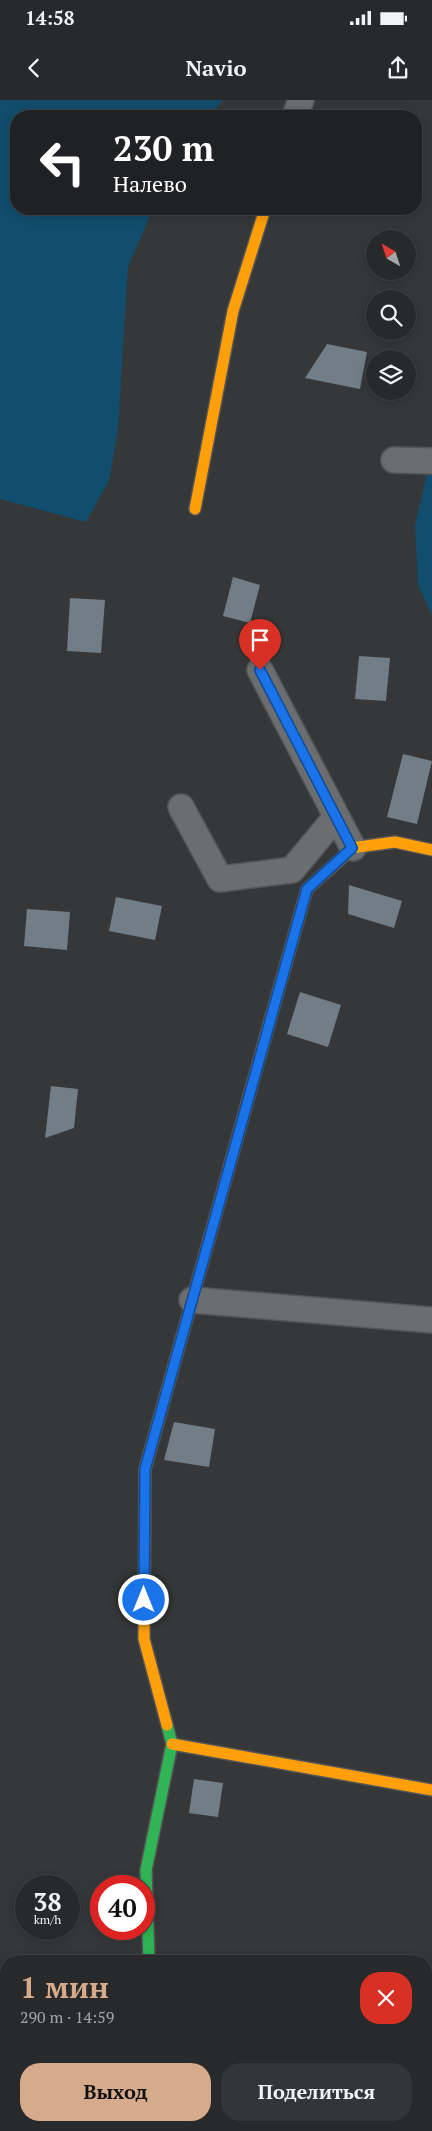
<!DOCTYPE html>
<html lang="ru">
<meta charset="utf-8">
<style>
:root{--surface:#28292a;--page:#343536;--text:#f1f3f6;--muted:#a5a6a8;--line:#444547;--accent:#d6ab8b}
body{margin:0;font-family:"PT Serif",serif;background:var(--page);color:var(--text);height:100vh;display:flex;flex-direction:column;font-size:19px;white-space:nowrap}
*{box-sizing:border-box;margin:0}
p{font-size:16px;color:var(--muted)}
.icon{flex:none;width:28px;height:28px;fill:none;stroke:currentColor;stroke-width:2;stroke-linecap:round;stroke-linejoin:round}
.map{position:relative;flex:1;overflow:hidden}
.drawer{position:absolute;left:0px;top:1855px;width:432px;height:176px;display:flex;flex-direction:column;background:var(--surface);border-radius:20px 20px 0 0;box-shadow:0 2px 12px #0003,0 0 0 1px var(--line)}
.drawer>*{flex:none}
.hud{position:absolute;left:10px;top:10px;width:412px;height:105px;border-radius:20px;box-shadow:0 2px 12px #0003,0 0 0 1px var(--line);background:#202124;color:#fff;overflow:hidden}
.needle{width:32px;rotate:321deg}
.tools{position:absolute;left:366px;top:130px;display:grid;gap:10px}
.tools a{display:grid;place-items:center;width:50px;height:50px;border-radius:50%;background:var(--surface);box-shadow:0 2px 12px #0003,0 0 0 1px var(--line);font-size:25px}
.speed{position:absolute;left:15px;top:1775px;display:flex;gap:10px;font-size:25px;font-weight:700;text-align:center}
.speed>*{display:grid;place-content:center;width:65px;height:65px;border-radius:50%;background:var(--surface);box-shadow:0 2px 12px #0003,0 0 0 1px var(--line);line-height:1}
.speed small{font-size:12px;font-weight:400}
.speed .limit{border:8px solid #d22;background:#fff;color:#111}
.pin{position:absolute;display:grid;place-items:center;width:42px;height:42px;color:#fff;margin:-51px -21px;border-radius:50% 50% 50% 0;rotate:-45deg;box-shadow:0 0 5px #0007}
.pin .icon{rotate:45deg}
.me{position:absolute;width:55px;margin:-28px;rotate:0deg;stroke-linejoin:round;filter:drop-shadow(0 0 4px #0008)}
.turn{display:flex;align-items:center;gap:18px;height:105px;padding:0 20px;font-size:22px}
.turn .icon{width:65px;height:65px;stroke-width:2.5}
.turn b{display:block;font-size:35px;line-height:42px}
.round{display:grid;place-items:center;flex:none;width:52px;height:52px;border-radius:20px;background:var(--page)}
.overview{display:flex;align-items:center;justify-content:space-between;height:85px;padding:0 20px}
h1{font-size:30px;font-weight:700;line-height:38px;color:var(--accent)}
.action{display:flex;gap:10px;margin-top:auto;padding:10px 20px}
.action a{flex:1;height:58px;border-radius:20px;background:var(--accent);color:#111;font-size:20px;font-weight:700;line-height:58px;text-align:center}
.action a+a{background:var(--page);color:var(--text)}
.status{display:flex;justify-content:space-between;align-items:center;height:35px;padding:0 25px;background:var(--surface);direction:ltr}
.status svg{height:14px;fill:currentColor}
header{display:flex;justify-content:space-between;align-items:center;height:65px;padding:0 20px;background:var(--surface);font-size:22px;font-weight:700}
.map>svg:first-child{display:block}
</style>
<div class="status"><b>14:58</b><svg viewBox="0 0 49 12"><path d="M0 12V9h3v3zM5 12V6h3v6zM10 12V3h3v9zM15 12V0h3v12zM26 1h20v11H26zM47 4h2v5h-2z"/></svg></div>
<header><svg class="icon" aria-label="back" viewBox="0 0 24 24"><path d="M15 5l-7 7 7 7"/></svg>Navio<svg class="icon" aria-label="share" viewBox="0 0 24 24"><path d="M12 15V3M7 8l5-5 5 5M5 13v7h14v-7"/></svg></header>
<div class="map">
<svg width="432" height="2031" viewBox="0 0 432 2031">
<rect width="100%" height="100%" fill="#363738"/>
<g fill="#114d6d">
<path d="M 0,0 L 223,0 L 210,16 L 16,16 L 16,109 L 153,109 L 128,167 L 118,329 L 109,381 L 86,422 L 0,399 Z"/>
<path d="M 432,352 L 432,515 L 418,485 L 415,425 Z"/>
</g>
<g fill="#717e87">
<path d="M 327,244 L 367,252 L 360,289 L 305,278 Z"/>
<path d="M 233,477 L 260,485 L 250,523 L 223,516 Z"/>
<path d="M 70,498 L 105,500 L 101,553 L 67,551 Z"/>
<path d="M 359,556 L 390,558 L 386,601 L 355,599 Z"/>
<path d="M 403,654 L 432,661 L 417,724 L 387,717 Z"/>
<path d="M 349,785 L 402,801 L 394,828 L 348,814 Z"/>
<path d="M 116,797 L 162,806 L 155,840 L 109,831 Z"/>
<path d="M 27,809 L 70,812 L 67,850 L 24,846 Z"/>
<path d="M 300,892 L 341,905 L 328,947 L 287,934 Z"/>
<path d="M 51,986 L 78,989 L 74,1028 L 45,1038 Z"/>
<path d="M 174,1322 L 215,1329 L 209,1367 L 164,1360 Z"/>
<path d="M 194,1679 L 223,1683 L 218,1717 L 189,1713 Z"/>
</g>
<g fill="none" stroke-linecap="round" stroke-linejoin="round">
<g stroke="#535455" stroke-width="28">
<g id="street">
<path d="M 295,16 L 301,0"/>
<path d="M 394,360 L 432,361"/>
<path d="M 260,570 L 353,748"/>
<path d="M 181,707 L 220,779 L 292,770 L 336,717"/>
<path d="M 192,1200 L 432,1220"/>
<path d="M 154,2025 L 155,2031"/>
</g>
</g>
<g stroke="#535455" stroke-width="14">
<g id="fast">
<path d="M 266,935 L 307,789 L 353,748 L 358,747"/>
<path d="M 149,1861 L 146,1770 L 172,1644 L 167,1625"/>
</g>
</g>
<g stroke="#535455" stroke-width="14">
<g id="slow">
<path d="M 195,409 L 233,211 L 265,109"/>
<path d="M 358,747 L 395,742 L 432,750"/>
<path d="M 167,1625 L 144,1539 L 145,1369 L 186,1222"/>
<path d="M 172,1644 L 432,1690"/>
</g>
</g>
<g stroke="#535455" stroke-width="14">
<path id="jam" d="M 186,1222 L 266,935"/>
</g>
<use href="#street" stroke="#6c6d6e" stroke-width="25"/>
<use href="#fast" stroke="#30b455" stroke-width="11"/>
<use href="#slow" stroke="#ff9f0a" stroke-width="11"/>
<use href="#jam" stroke="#e5322d" stroke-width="11"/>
</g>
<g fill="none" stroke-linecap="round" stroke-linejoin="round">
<g stroke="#114b97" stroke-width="12">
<path id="route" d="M 144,1500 L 145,1369 L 166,1294 L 307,789 L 352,748 L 260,570"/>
</g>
<use href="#route" stroke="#1a73e8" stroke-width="9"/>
</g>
</svg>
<div class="tools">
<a><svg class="needle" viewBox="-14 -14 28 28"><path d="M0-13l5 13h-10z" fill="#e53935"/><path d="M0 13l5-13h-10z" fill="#a5a6a8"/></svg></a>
<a><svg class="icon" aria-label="search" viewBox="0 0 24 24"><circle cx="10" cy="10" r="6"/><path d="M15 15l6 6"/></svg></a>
<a><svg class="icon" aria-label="layers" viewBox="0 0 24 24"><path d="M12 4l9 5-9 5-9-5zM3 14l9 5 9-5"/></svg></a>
</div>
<div class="speed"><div>38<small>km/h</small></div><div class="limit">40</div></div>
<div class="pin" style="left:260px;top:570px;background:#d93025"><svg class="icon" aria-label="arrive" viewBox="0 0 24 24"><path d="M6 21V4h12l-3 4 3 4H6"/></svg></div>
<svg class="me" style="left:144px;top:1500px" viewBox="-20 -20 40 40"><circle r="17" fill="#1a73e8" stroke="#fff" stroke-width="3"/><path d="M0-11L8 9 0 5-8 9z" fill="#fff"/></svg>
<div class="hud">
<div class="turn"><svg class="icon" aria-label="left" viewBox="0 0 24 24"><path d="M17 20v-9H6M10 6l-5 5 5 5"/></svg><div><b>230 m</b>Налево</div></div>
</div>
<section class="drawer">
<div class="overview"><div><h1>1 мин</h1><p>290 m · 14:59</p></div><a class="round" style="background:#d93025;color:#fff"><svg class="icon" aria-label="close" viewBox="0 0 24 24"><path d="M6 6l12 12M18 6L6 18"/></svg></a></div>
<div class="action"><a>Выход</a><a>Поделиться</a></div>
</section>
</div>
